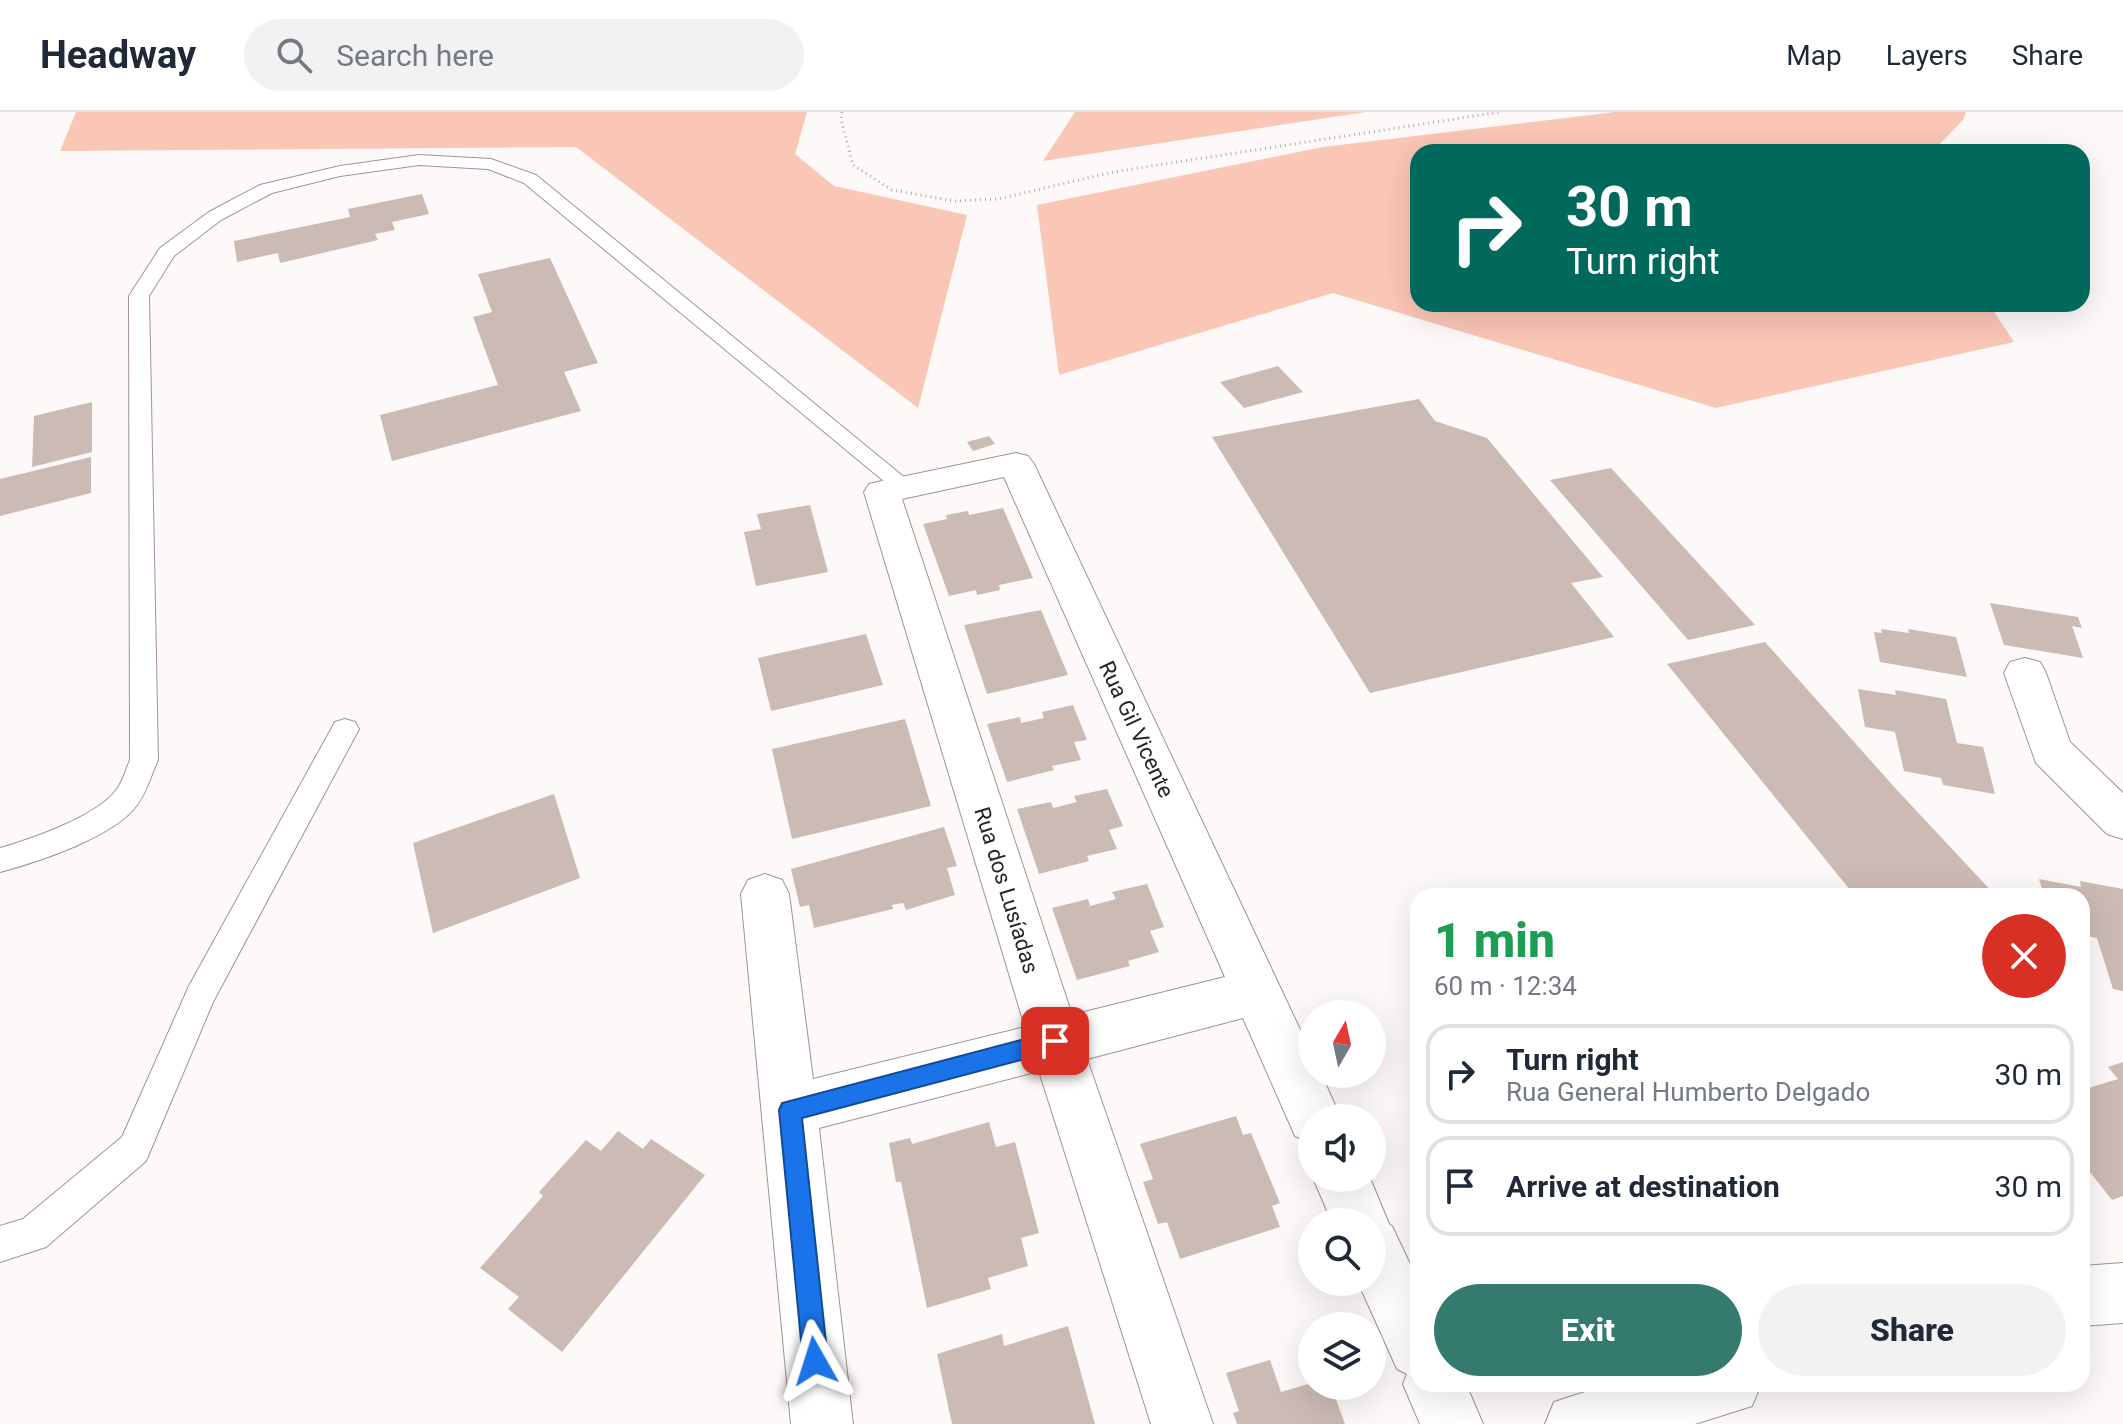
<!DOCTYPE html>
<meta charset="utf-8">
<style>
:root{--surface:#fff;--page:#f2f2f3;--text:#1f2937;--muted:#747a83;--line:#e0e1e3;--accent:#347a6f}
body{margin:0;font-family:Roboto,sans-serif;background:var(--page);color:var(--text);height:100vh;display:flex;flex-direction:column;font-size:30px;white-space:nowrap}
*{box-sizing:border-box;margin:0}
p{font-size:26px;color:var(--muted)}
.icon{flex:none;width:44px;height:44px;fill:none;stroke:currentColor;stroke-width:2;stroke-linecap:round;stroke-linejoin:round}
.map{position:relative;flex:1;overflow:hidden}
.details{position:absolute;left:1410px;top:776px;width:680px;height:504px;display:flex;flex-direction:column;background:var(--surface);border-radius:24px;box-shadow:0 8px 32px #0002}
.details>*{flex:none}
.hud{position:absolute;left:1410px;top:32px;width:680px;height:168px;border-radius:24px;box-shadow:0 8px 32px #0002;background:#00695c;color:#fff;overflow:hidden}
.needle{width:52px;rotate:9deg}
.controls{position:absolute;left:1298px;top:888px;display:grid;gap:16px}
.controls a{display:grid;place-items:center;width:88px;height:88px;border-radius:50%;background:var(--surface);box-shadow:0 8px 32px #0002;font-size:40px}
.pin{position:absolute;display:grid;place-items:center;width:68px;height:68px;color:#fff;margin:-34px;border-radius:16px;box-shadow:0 4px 12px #0006}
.me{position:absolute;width:88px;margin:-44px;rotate:354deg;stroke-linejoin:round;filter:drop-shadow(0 0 6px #0008)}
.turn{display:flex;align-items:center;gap:28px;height:168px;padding:0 24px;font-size:36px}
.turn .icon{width:104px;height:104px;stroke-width:2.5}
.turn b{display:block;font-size:56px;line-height:68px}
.round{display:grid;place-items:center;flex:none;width:84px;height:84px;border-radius:42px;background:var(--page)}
.summary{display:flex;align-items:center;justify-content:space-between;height:136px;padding:0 24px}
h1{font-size:48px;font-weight:800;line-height:60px;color:#1e9e55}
.primary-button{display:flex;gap:16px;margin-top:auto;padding:16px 24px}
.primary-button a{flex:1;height:92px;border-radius:48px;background:var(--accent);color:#fff;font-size:32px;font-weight:800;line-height:92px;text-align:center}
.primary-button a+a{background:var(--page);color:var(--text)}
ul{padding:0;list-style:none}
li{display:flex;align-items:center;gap:24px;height:100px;margin:0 16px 12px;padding:0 8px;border:4px solid var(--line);border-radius:24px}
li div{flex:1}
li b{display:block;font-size:30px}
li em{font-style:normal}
header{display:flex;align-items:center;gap:48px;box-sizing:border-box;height:112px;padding:0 40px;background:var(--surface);border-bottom:2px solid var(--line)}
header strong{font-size:38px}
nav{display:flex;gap:44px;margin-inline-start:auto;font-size:28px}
.search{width:560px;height:72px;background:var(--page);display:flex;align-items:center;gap:20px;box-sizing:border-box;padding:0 28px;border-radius:44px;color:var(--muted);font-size:30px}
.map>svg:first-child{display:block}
</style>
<header>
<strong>Headway</strong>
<div class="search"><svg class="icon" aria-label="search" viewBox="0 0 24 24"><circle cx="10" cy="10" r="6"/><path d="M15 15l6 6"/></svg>Search here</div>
<nav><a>Map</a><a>Layers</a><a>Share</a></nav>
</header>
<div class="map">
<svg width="2123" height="1312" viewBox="0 0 2123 1312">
<rect width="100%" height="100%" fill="#fdf9f8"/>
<g fill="#fac6b6">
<path d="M 76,0 L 807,0 L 795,42 L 834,74 L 967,103 L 918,296 L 576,35 L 60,39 Z"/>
<path d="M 1075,0 L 1366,0 L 1043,49 Z"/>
<path d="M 1615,0 L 1966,0 L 1963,8 L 1932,40 L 1418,40 L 1418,192 L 1989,192 L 2014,230 L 1716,296 L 1333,181 L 1059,263 L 1037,93 L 1323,35 Z"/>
</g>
<g fill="#ccbab4">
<path d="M 422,82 L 429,102 L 392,110 L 395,118 L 375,122 L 378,128 L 280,151 L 278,141 L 237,150 L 234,129 L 350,105 L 348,97 Z"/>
<path d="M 550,146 L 598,251 L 564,260 L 581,299 L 392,349 L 380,303 L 498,273 L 473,205 L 492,200 L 478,162 Z"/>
<path d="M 1278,254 L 1303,280 L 1244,296 L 1220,270 Z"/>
<path d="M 1419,287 L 1435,309 L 1487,326 L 1603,465 L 1571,471 L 1614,525 L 1370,581 L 1212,325 Z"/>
<path d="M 92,290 L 92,340 L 32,355 L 34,304 Z"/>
<path d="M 989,324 L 995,332 L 973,339 L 967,330 Z"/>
<path d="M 91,345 L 91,381 L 0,404 L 0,367 Z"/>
<path d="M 1611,356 L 1755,513 L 1688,528 L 1550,368 Z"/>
<path d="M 810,393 L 828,460 L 756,474 L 744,420 L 761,417 L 757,402 Z"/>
<path d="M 1003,396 L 1033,466 L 999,473 L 1000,478 L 977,483 L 976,478 L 949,484 L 923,412 L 947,407 L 946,403 L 968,399 L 969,403 Z"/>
<path d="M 1990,491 L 2078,505 L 2082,516 L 2072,514 L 2083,546 L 2004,533 Z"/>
<path d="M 1041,498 L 1068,563 L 987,582 L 964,513 Z"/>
<path d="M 1881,517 L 1909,521 L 1908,517 L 1956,525 L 1967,565 L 1880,550 L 1874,520 L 1882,521 Z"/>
<path d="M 866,522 L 883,573 L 771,599 L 758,546 Z"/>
<path d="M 1765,530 L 1896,677 L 1996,784 L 1855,784 L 1667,552 Z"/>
<path d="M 1858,577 L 1896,583 L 1895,578 L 1946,587 L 1957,631 L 1983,635 L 1995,682 L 1943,673 L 1941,666 L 1904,659 L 1895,620 L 1865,615 Z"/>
<path d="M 1073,593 L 1087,628 L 1074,630 L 1081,648 L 1052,654 L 1054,658 L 1007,670 L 987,612 L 1020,605 L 1021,611 L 1044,606 L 1042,600 Z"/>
<path d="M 905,607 L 931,694 L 792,727 L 772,637 Z"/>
<path d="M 1107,677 L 1123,714 L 1109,718 L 1117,737 L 1087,744 L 1089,749 L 1039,762 L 1017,697 L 1051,690 L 1053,696 L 1077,690 L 1074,684 Z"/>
<path d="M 554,682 L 580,766 L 433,821 L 413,731 Z"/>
<path d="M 944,715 L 957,754 L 947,756 L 955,783 L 906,798 L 903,791 L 892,793 L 893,797 L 814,816 L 809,793 L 800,795 L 791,757 Z"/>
<path d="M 2039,767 L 2081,775 L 2080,769 L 2123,777 L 2123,879 L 2113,877 L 2097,826 L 2082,823 L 2082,784 L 2044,784 Z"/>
<path d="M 1147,772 L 1164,815 L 1150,819 L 1159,840 L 1128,849 L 1130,854 L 1077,868 L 1052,796 L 1088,787 L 1090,794 L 1116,787 L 1112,780 Z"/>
<path d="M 2123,950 L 2123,1084 L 2112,1088 L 2082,1050 L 2082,978 L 2118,967 L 2108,955 Z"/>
<path d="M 1236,1004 L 1243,1023 L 1251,1021 L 1280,1091 L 1272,1094 L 1280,1115 L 1180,1147 L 1167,1110 L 1158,1112 L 1143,1070 L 1153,1067 L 1140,1032 Z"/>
<path d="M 989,1010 L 996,1035 L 1015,1030 L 1039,1121 L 1021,1126 L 1028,1154 L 988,1166 L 991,1177 L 927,1196 L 901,1070 L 896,1070 L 889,1031 L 910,1026 L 912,1032 Z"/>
<path d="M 618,1019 L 643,1037 L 651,1027 L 705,1063 L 562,1240 L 508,1197 L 519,1185 L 480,1156 L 543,1084 L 539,1080 L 586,1028 L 601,1039 Z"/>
<path d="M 1068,1214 L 1095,1312 L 952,1312 L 937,1242 L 1002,1222 L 1004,1234 Z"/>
<path d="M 1270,1248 L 1281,1280 L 1312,1271 L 1312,1274 L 1331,1274 L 1345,1312 L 1237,1312 L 1233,1301 L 1239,1299 L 1226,1261 Z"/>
</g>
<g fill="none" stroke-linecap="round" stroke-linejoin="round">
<g stroke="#a4938e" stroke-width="2">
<g id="lane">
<path d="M 419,43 L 491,47 L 536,63 L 916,375 L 913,380 L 897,380 L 524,71 L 488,57 L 419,53 L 340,64 L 272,81 L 221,108 L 174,144 L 149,184 L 158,648 C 151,663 147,680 137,693 C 114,725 38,750 0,760 L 0,736 C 32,727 98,704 117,677 C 123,669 126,657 130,648 L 129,184 L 160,136 L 209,100 L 260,73 L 340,54 Z"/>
<path d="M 345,607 L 355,610 L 359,617 L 213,890 L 146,1049 L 46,1135 L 0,1150 L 0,1114 L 23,1107 L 122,1025 L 189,874 L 335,610 Z"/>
</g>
</g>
<g stroke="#a4938e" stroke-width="2">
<g id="street">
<path d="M 1016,341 L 1028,344 L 1034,352 L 1312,943 L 1312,962 L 1321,962 L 1341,1006 L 1312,1006 L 1312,1031 L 1295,1024 L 1243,906 L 1087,947 L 1213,1312 L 1151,1312 L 1039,959 L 819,1016 L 853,1312 L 791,1312 L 741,782 L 748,768 L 765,762 L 782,768 L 789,782 L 813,967 L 1025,915 L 864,380 L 869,372 L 882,369 ZM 1004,365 L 1225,865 L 1072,903 L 902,387 Z"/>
<path d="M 2025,546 L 2040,550 L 2046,561 L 2070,630 L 2123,681 L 2123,727 L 2107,722 L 2036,651 L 2004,561 L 2010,550 Z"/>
<path d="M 1313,1066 L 1370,1066 L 1389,1112 L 1392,1114 L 1418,1169 L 1418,1272 L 1466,1272 L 1483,1312 L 1420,1312 L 1403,1272 L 1407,1262 L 1397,1257 L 1358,1170 L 1372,1170 L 1372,1110 L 1332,1110 Z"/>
<path d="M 2123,1151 L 2123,1211 L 2082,1214 L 2082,1154 Z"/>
<path d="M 1610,1272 L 1761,1272 L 1752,1294 L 1695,1312 L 1545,1312 L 1554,1290 Z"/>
</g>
</g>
<path stroke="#b1acab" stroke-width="3" stroke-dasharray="1 4" stroke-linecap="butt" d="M 842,0 L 841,7 L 853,53 L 892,78 L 954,89 L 998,87 L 1113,60 L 1500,0"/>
<use href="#lane" fill="#fff" fill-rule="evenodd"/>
<use href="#street" fill="#fff" fill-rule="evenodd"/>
</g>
<path fill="#1a73e8" stroke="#114b97" stroke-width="2" d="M 1055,919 L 1062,922 L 1065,929 L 1062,936 L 1055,939 L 802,1006 L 828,1249 L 824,1258 L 815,1262 L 806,1258 L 803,1249 L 779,998 L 782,991 Z"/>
<g text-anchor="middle" stroke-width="8" stroke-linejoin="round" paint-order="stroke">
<g font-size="22" fill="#2b2422" stroke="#fff">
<text transform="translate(1137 617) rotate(65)" y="8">Rua Gil Vicente</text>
<text transform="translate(1007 778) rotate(73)" y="8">Rua dos Lusíadas</text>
</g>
</g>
</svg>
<div class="controls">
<a><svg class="needle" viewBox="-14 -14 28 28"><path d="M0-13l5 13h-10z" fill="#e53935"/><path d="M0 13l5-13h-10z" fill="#747a83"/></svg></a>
<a><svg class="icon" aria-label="sound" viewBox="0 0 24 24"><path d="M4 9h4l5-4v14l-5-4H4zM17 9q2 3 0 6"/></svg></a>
<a><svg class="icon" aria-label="search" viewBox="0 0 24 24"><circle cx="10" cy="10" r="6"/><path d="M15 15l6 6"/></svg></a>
<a><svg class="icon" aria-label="layers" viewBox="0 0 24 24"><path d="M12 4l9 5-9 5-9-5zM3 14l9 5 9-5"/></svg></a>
</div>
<div class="pin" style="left:1055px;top:929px;background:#d93025"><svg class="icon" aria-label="arrive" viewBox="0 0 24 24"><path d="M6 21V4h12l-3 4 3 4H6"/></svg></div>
<svg class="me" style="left:815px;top:1249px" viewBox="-20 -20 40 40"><path d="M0-17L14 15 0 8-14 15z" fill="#1a73e8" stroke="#fff" stroke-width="4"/></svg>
<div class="hud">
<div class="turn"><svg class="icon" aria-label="right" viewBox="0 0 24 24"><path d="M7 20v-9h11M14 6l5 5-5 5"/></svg><div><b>30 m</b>Turn right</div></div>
</div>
<section class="details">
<div class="summary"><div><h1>1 min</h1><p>60 m · 12:34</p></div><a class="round" style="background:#d93025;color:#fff"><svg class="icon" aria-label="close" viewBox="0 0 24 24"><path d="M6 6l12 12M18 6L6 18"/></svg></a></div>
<ul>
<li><svg class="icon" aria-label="right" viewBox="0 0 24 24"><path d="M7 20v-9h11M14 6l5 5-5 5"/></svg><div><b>Turn right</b><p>Rua General Humberto Delgado</p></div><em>30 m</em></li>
<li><svg class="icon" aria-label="arrive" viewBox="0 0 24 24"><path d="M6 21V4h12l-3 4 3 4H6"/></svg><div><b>Arrive at destination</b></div><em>30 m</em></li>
</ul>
<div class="primary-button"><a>Exit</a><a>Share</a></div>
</section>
</div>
